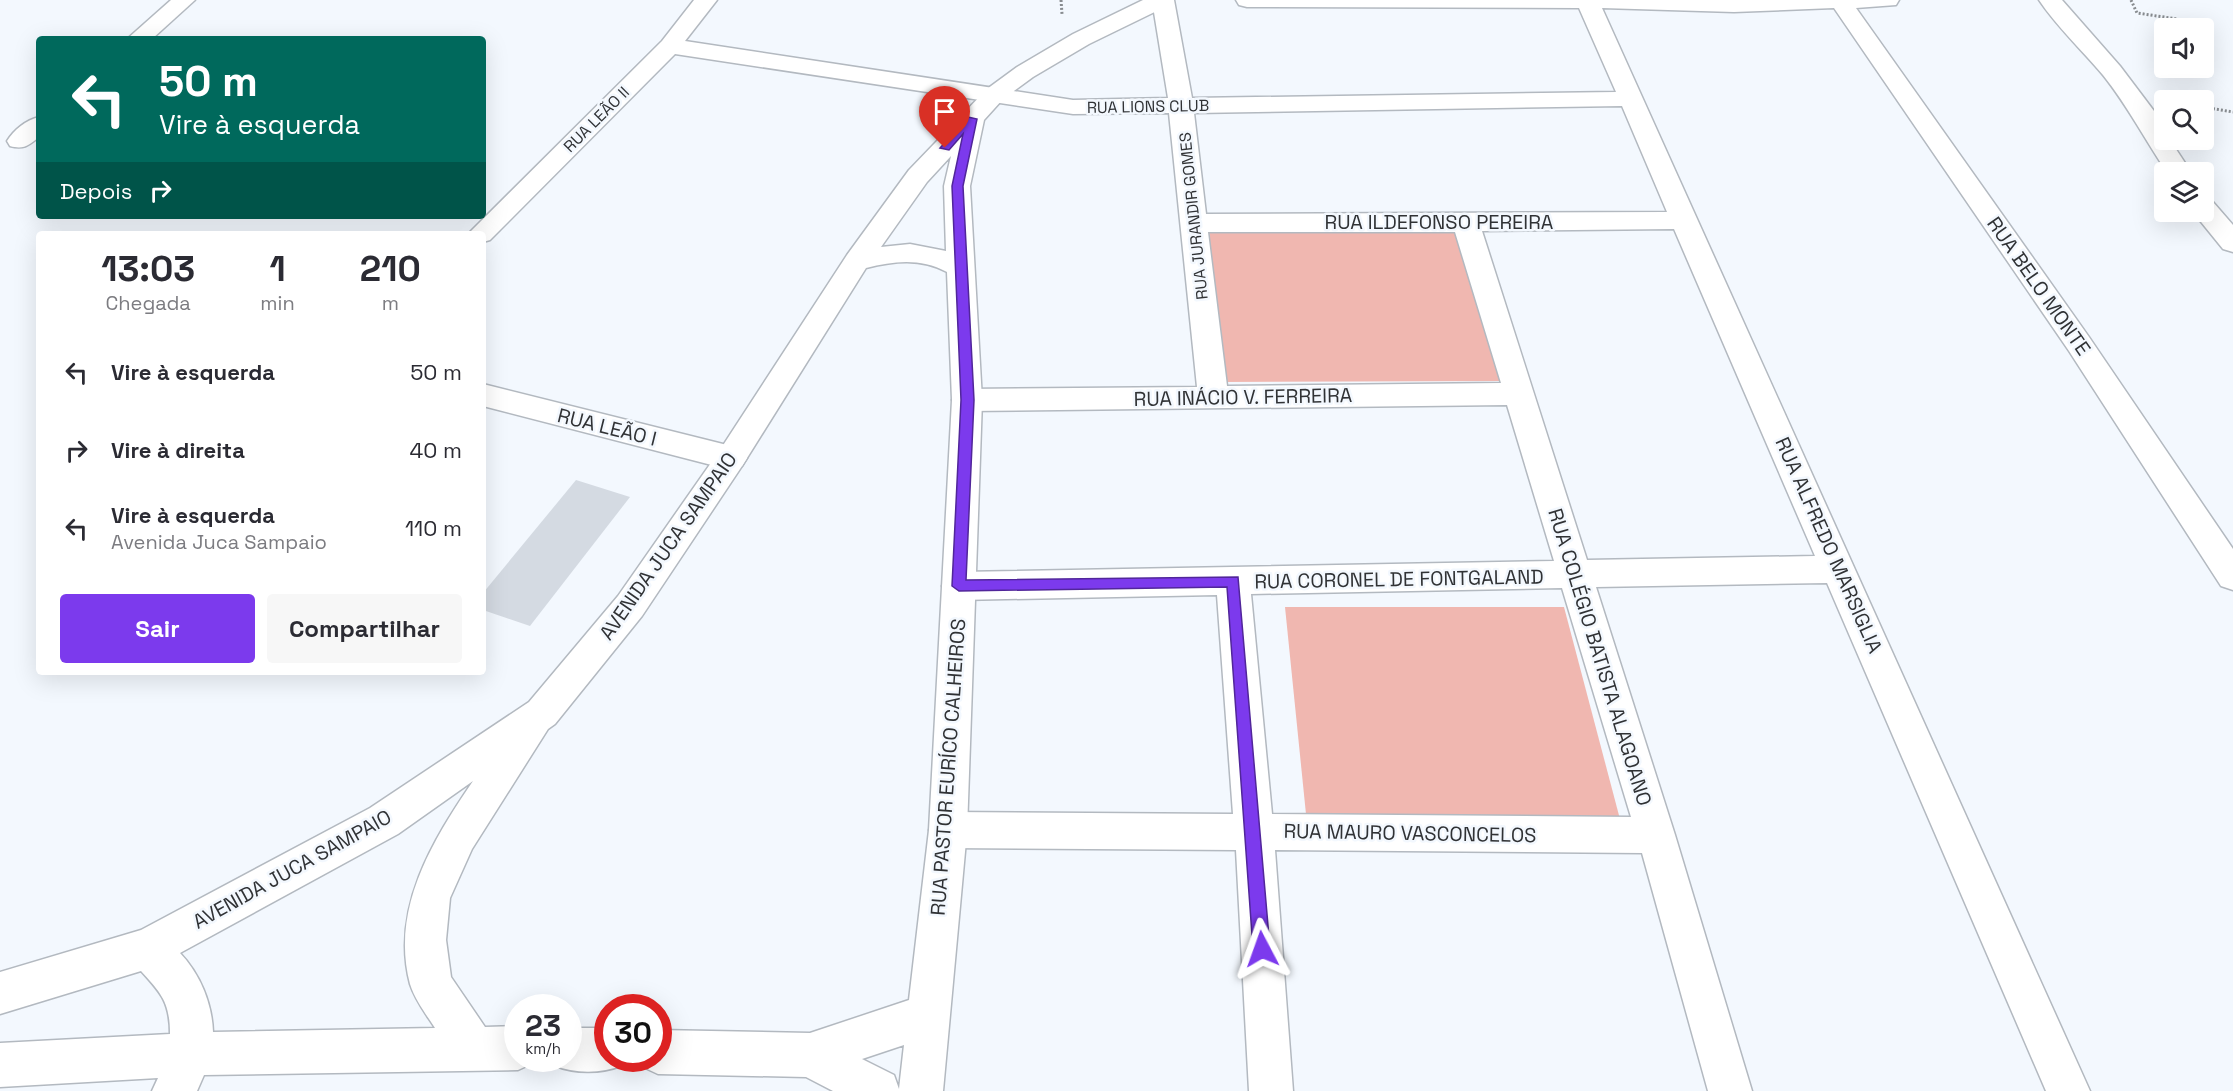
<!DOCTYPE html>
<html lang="pt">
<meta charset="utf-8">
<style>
:root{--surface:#fff;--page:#f7f7f7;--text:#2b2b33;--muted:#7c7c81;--accent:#7c3aed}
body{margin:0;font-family:"Space Grotesk",sans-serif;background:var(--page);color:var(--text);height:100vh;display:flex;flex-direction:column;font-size:22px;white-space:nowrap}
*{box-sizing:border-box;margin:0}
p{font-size:20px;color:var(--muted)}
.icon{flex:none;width:33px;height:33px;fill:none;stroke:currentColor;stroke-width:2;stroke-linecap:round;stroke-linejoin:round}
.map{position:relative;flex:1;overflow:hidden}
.sheet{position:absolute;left:36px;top:231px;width:450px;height:444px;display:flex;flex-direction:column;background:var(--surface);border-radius:6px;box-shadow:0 6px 24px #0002}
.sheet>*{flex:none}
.guide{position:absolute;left:36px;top:36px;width:450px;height:183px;border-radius:6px;box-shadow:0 6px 24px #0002;background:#00695c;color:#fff;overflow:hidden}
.fabs{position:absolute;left:2154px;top:18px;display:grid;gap:12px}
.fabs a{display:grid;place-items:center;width:60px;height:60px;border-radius:6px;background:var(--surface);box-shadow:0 6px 24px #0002;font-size:30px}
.speed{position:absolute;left:504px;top:994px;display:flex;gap:12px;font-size:30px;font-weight:700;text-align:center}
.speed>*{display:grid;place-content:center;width:78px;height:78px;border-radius:50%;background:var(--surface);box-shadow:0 6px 24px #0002;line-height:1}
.speed small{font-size:15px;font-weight:400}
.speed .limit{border:9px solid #d22;background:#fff;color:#111}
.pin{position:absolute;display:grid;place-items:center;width:51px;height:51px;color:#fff;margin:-62px -26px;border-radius:50% 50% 50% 0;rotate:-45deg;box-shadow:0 0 6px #0007}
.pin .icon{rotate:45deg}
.me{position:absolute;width:66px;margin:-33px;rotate:356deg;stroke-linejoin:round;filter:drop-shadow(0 0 4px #0008)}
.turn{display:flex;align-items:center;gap:21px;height:126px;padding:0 24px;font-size:27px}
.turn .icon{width:78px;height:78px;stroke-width:2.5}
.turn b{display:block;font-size:42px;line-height:51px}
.then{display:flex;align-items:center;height:57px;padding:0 24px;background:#0003;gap:12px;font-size:22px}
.eta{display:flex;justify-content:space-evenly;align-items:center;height:102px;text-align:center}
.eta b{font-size:36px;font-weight:700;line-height:42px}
.action{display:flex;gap:12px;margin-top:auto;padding:12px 24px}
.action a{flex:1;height:69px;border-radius:6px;background:var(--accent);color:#fff;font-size:24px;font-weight:700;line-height:69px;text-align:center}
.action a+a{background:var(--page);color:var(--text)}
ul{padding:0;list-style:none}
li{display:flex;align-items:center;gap:18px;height:78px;padding:0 24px}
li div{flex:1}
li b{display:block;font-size:22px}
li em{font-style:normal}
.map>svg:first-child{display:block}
</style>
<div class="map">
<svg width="2233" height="1091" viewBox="0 0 2233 1091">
<rect width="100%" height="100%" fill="#f3f8fe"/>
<g fill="#f0b7b0">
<path d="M 1465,231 L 1505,381 L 1221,382 L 1209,232 Z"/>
<path d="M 1285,607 L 1564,607 L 1621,823 L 1307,824 Z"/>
</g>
<path fill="#d4dae2" d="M 576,480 L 630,497 L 530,626 L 483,610 L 483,593 Z"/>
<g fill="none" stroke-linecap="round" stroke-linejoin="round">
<g stroke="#b3b9c0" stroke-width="3">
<g id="street">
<path d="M 171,0 L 195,0 L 152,39 L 127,39 Z"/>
<path d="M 694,0 L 717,0 L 685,41 L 1073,100 L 1168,98 L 1152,0 L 1174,0 L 1192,98 L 1616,92 L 1579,8 L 1247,7 L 1239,5 L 1236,0 L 1899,0 L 1896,5 L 1856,8 L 2089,337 L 2233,549 L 2233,590 L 2221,586 L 2069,351 L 1834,8 L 1734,12 L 1602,8 L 2090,1091 L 2046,1091 L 1827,583 L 1596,587 L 1675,835 L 1752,1091 L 1708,1091 L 1642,853 L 1275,850 L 1293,1091 L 1249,1091 L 1236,850 L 948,848 L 934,843 L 929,830 L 934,817 L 948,812 L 1233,814 L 1217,595 L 959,600 L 947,596 L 942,586 L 947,576 L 959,572 L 1554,561 L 1507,405 L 967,411 L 956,408 L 952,400 L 956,392 L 967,389 L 1197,387 L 1169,113 L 1073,114 L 675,54 L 490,240 L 483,242 L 483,234 L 468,234 L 662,41 ZM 1622,106 L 1667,212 L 1206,214 L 1194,113 ZM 1674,229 L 1815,556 L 1587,560 L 1482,231 ZM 1208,232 L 1455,232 L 1501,383 L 1227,386 ZM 1562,588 L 1631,817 L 1272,814 L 1251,594 Z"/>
<path d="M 2039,0 L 2062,0 L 2120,66 L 2160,119 L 2164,127 L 2164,140 L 2170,140 L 2191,172 L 2167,172 C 2145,140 2128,106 2103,75 C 2082,50 2057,27 2039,0 Z"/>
<path d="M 39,117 L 39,137 C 29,145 24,150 10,146 L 7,141 C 14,130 26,120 39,117 Z"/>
<path d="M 2204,200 L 2213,202 L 2233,225 L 2233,252 L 2223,249 L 2193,212 L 2204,212 Z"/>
<path d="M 483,384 L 731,446 L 742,450 L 747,458 L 742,466 L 731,470 L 483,406 Z"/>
</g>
</g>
<g stroke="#b3b9c0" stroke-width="3">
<g id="secondary">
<path d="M 1143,0 L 1172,0 L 1169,5 L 1089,44 L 1033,77 L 1003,99 L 984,120 L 970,186 L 982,400 L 967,830 L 943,1091 L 833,1091 L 806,1077 L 658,1074 L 643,1067 L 639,1059 L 658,1059 L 658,1030 L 810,1033 L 909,1000 L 929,830 L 952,400 L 947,272 C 920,258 895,261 866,268 L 742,466 L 642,616 L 555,724 L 548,729 L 472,849 L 450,898 L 446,940 L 451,977 L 485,1027 L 518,1026 L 518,1059 L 535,1059 L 533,1063 L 518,1070 L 204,1075 L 197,1091 L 152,1091 L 158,1078 L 0,1087 L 0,1043 L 170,1034 C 170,1002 161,993 141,971 L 0,1014 L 0,972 L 141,930 L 370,808 L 529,702 L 618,596 L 720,450 L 847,255 L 909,170 L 987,89 L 1017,67 L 1073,34 ZM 951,156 L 944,186 L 946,251 L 910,244 L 881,247 L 927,182 ZM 473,781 C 433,840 390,909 410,984 C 415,1000 426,1014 435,1028 L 213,1032 C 212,1003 200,974 180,953 L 398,834 ZM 904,1045 L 899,1089 L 894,1075 L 862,1059 Z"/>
<path d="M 568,1028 L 608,1028 L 608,1059 L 626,1059 L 623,1065 C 601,1074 575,1074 553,1065 L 550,1059 L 568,1059 Z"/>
</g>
</g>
<g stroke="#888c90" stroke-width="3" stroke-dasharray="2 2" stroke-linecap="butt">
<path d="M 1061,0 L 1062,14"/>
<path d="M 2131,0 L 2137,13 L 2177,19"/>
<path d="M 2209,108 L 2233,112"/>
</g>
<use href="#street" fill="#fff" fill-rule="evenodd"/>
<use href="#secondary" fill="#fff" fill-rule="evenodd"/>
</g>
<path fill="#7c3aed" stroke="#51269a" stroke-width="1.5" d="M 968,117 L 977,119 L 963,186 L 974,400 L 966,580 L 1238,577 L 1270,949 L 1268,955 L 1262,958 L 1256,955 L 1253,949 L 1227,587 L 959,591 L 952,586 L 961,400 L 952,186 L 963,134 L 949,150 L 940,148 Z"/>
<g text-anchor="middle" stroke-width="5" stroke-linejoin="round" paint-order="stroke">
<g font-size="16" fill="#303235" stroke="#f3f8fe">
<text transform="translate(1148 106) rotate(-1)" y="6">RUA LIONS CLUB</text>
<text transform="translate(596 119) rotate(-45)" y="6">RUA LEÃO II</text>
<text transform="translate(1193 216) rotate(-96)" y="6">RUA JURANDIR GOMES</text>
</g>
<g font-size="20" fill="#303235" stroke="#f3f8fe">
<text x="1439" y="229">RUA ILDEFONSO PEREIRA</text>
<text transform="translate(2039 286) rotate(55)" y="7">RUA BELO MONTE</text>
<text transform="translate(1243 397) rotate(-1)" y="7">RUA INÁCIO V. FERREIRA</text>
<text transform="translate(607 427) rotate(14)" y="7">RUA LEÃO I</text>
<text transform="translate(1829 545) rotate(66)" y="7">RUA ALFREDO MARSIGLIA</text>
<text transform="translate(668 546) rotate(-55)" y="7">AVENIDA JUCA SAMPAIO</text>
<text transform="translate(1399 579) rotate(-1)" y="7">RUA CORONEL DE FONTGALAND</text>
<text transform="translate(1600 657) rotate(73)" y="7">RUA COLÉGIO BATISTA ALAGOANO</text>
<text transform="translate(948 767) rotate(-86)" y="7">RUA PASTOR EURÍCO CALHEIROS</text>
<text transform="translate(1410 833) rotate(1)" y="7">RUA MAURO VASCONCELOS</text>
<text transform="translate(292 869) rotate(-29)" y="7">AVENIDA JUCA SAMPAIO</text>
</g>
</g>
</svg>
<div class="fabs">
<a><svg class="icon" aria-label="sound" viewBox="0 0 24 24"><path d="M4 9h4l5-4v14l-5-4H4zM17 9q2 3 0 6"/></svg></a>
<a><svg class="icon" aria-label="search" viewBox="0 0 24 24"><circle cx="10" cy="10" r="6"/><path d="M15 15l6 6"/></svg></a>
<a><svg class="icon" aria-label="layers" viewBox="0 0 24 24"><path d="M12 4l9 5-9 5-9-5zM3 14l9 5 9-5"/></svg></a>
</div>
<div class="speed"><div>23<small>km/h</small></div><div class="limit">30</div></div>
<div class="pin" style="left:945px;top:148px;background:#d93025"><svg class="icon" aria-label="arrive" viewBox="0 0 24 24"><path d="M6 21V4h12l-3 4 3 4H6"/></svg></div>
<svg class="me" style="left:1262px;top:949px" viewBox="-20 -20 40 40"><path d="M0-17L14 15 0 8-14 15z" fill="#7c3aed" stroke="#fff" stroke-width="4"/></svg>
<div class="guide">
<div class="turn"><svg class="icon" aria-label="left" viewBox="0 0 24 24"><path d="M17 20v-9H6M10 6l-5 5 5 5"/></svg><div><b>50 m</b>Vire à esquerda</div></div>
<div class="then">Depois<svg class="icon" aria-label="right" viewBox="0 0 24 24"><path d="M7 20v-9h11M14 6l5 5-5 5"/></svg></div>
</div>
<section class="sheet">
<div class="eta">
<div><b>13:03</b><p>Chegada</p></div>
<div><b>1</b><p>min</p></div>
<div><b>210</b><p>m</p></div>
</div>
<ul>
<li><svg class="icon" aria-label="left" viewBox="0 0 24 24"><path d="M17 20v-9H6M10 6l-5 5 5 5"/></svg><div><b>Vire à esquerda</b></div><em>50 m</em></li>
<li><svg class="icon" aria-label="right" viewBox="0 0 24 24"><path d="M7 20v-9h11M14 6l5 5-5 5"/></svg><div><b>Vire à direita</b></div><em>40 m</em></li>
<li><svg class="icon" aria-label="left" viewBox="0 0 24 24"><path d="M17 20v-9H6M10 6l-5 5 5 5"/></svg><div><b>Vire à esquerda</b><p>Avenida Juca Sampaio</p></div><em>110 m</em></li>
</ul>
<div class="action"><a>Sair</a><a>Compartilhar</a></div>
</section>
</div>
